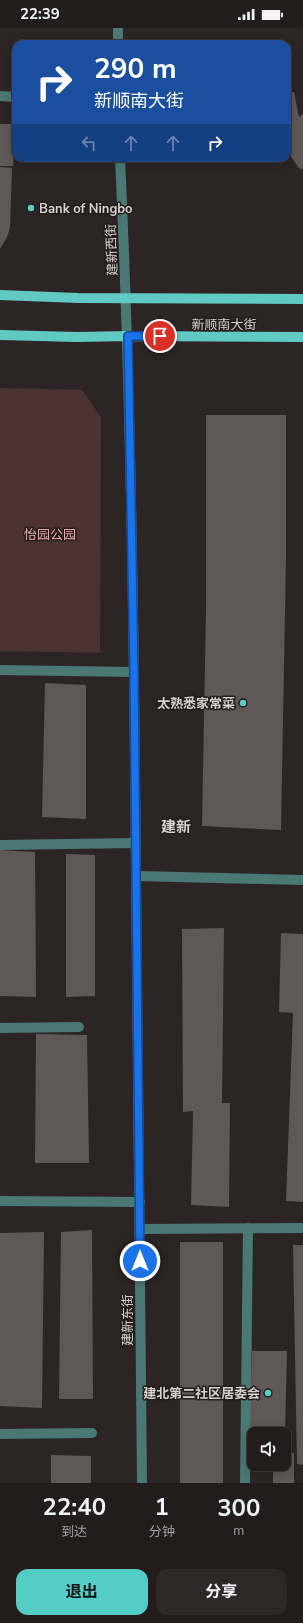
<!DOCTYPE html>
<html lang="zh">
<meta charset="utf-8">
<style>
:root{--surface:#221c1c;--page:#2e2929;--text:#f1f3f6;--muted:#a2a1a3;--line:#3f3a3b;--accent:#54cdc7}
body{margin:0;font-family:"Nunito Sans","Noto Sans SC",sans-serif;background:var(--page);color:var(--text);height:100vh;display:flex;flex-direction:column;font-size:15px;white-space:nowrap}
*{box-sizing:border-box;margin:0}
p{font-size:13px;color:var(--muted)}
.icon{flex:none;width:22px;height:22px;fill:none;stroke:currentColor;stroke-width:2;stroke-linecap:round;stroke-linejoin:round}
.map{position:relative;height:1455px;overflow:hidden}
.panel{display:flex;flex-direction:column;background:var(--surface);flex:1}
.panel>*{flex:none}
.hud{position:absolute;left:12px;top:12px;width:279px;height:122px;border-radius:12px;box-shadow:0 2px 10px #0003,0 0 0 1px var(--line);background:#1a4fa0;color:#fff;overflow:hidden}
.controls{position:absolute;left:247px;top:1399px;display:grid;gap:8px}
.controls a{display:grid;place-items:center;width:44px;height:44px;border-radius:8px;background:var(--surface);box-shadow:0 2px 10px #0003,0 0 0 1px var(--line);font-size:20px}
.pin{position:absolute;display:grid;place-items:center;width:34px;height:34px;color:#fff;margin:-17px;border:2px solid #fff;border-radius:50%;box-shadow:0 1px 4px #0007}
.me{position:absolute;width:44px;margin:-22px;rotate:0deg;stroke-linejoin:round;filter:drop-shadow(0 0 3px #0008)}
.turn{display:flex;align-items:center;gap:14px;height:84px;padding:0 16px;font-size:18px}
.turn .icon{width:52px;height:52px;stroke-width:2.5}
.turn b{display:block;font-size:28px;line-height:34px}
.lanes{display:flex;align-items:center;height:38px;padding:0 16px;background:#0003;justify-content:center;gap:20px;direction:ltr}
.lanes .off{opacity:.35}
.eta{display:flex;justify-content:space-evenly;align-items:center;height:68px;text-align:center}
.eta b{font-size:24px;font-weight:700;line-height:28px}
.primary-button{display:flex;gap:8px;margin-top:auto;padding:8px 16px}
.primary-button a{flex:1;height:46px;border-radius:12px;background:var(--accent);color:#111;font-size:16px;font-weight:700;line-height:46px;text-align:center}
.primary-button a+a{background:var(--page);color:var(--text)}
.status{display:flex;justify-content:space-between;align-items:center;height:28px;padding:0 20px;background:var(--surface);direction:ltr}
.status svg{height:11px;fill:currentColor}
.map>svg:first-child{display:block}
</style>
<div class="status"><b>22:39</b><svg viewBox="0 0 49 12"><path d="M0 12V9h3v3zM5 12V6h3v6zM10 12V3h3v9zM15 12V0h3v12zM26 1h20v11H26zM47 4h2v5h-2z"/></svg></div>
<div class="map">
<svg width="303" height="1455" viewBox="0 0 303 1455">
<rect width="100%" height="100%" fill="#2d2525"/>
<path fill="#4c3332" d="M 0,360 L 82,362 L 101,389 L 100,625 L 0,623 Z"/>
<g fill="#605757">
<path d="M 287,64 L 294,64 L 299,89 L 303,86 L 303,142 L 299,140 L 287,123 Z"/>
<path d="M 0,96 L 14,96 L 13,138 L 0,138 Z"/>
<path d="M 0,139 L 12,140 L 10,200 L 7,209 L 0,221 Z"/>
<path d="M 206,387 L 286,387 L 286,528 L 281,802 L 202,798 L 206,582 Z"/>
<path d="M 45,655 L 86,657 L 86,791 L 42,789 Z"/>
<path d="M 0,822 L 35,824 L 36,969 L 0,968 Z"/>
<path d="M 66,826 L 95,827 L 95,968 L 66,969 Z"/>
<path d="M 224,900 L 222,1075 L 230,1075 L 229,1179 L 191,1177 L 193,1083 L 183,1084 L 182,901 Z"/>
<path d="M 281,905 L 303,906 L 303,1174 L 286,1173 L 293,985 L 279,984 Z"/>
<path d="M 36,1006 L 87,1007 L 89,1135 L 35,1135 Z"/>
<path d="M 92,1202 L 93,1371 L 59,1371 L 61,1204 Z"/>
<path d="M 44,1204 L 42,1380 L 0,1378 L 0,1205 Z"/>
<rect x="180" y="1214" width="43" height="241"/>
<path d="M 293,1217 L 303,1217 L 303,1437 L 297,1436 Z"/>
<path d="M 252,1323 L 287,1323 L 285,1406 L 254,1406 L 254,1436 L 284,1436 L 284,1424 L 294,1425 L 294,1455 L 273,1455 L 273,1439 L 249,1438 Z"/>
<path d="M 51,1427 L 91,1428 L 91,1455 L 51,1455 Z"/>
</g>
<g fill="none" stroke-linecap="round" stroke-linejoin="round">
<g stroke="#497875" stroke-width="10">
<path d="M 118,0 L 118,16"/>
<path d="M 0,68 L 16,69"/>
<path d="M 120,130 C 131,369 134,609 136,849 C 138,1051 140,1253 142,1455"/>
<path d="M 0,642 L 134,644"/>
<path d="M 0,817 L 136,815"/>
<path d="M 136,848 L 303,852"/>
<path d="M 0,1000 L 79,999"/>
<path d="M 0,1173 L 140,1174"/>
<path d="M 140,1201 L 303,1200"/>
<path d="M 0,1406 L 92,1405"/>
<path d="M 245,1455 L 248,1200"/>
</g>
<g stroke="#60c9c3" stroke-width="10">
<path d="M 0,267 L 78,270 L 303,271"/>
<path d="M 0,307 L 77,309 L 128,308 L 303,309"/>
</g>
</g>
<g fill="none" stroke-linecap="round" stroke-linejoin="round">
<g stroke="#114b97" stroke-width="10">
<path id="route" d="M 140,1233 L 134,644 L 128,308 L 160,308"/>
</g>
<use href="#route" stroke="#1a73e8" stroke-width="7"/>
</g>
<g fill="#54cdc7" stroke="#231c1b" stroke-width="1.5">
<circle cx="31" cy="180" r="4"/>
<circle cx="243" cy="675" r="4"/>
<circle cx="268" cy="1365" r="4"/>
</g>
<g text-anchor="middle" stroke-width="3" stroke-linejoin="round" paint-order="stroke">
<g font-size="13" font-weight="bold" fill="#d6d0d0" stroke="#231c1b" text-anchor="end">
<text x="39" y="185" text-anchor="start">Bank of Ningbo</text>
<text x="235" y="680">太熟悉家常菜</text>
<text x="260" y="1370">建北第二社区居委会</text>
</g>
<g font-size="13" fill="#d6d0d0" stroke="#231c1b">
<text transform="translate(111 222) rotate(-92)" y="5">建新西街</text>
<text x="224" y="301">新顺南大街</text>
<text transform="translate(127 1292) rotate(-90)" y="5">建新东街</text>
</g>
<g font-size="13" fill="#f0a9a8" stroke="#231c1b">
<text x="50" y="511">怡园公园</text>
</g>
<g font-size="15" font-weight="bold" fill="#d6d0d0" stroke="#231c1b">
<text x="176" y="804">建新</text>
</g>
</g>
</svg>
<div class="controls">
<a><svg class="icon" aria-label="sound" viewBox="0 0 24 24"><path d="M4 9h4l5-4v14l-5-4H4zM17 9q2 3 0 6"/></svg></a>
</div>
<div class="pin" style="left:160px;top:308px;background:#d93025"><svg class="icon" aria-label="arrive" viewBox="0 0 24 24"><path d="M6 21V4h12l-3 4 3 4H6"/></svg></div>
<svg class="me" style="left:140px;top:1233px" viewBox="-20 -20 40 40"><circle r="17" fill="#1a73e8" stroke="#fff" stroke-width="3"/><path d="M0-11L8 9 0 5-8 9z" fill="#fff"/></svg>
<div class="hud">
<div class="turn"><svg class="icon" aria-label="right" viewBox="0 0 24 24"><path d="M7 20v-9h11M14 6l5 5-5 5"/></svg><div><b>290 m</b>新顺南大街</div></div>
<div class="lanes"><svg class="icon off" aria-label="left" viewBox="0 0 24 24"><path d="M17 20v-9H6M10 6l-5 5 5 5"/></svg><svg class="icon off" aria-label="ahead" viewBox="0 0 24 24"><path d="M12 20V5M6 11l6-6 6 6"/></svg><svg class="icon off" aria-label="ahead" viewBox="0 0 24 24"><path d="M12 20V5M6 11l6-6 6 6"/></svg><svg class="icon" aria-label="right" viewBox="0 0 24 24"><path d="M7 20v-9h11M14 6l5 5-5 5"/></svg></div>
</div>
</div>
<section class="panel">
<div class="eta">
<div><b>22:40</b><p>到达</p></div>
<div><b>1</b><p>分钟</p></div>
<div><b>300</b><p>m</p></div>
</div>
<div class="primary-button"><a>退出</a><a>分享</a></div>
</section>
